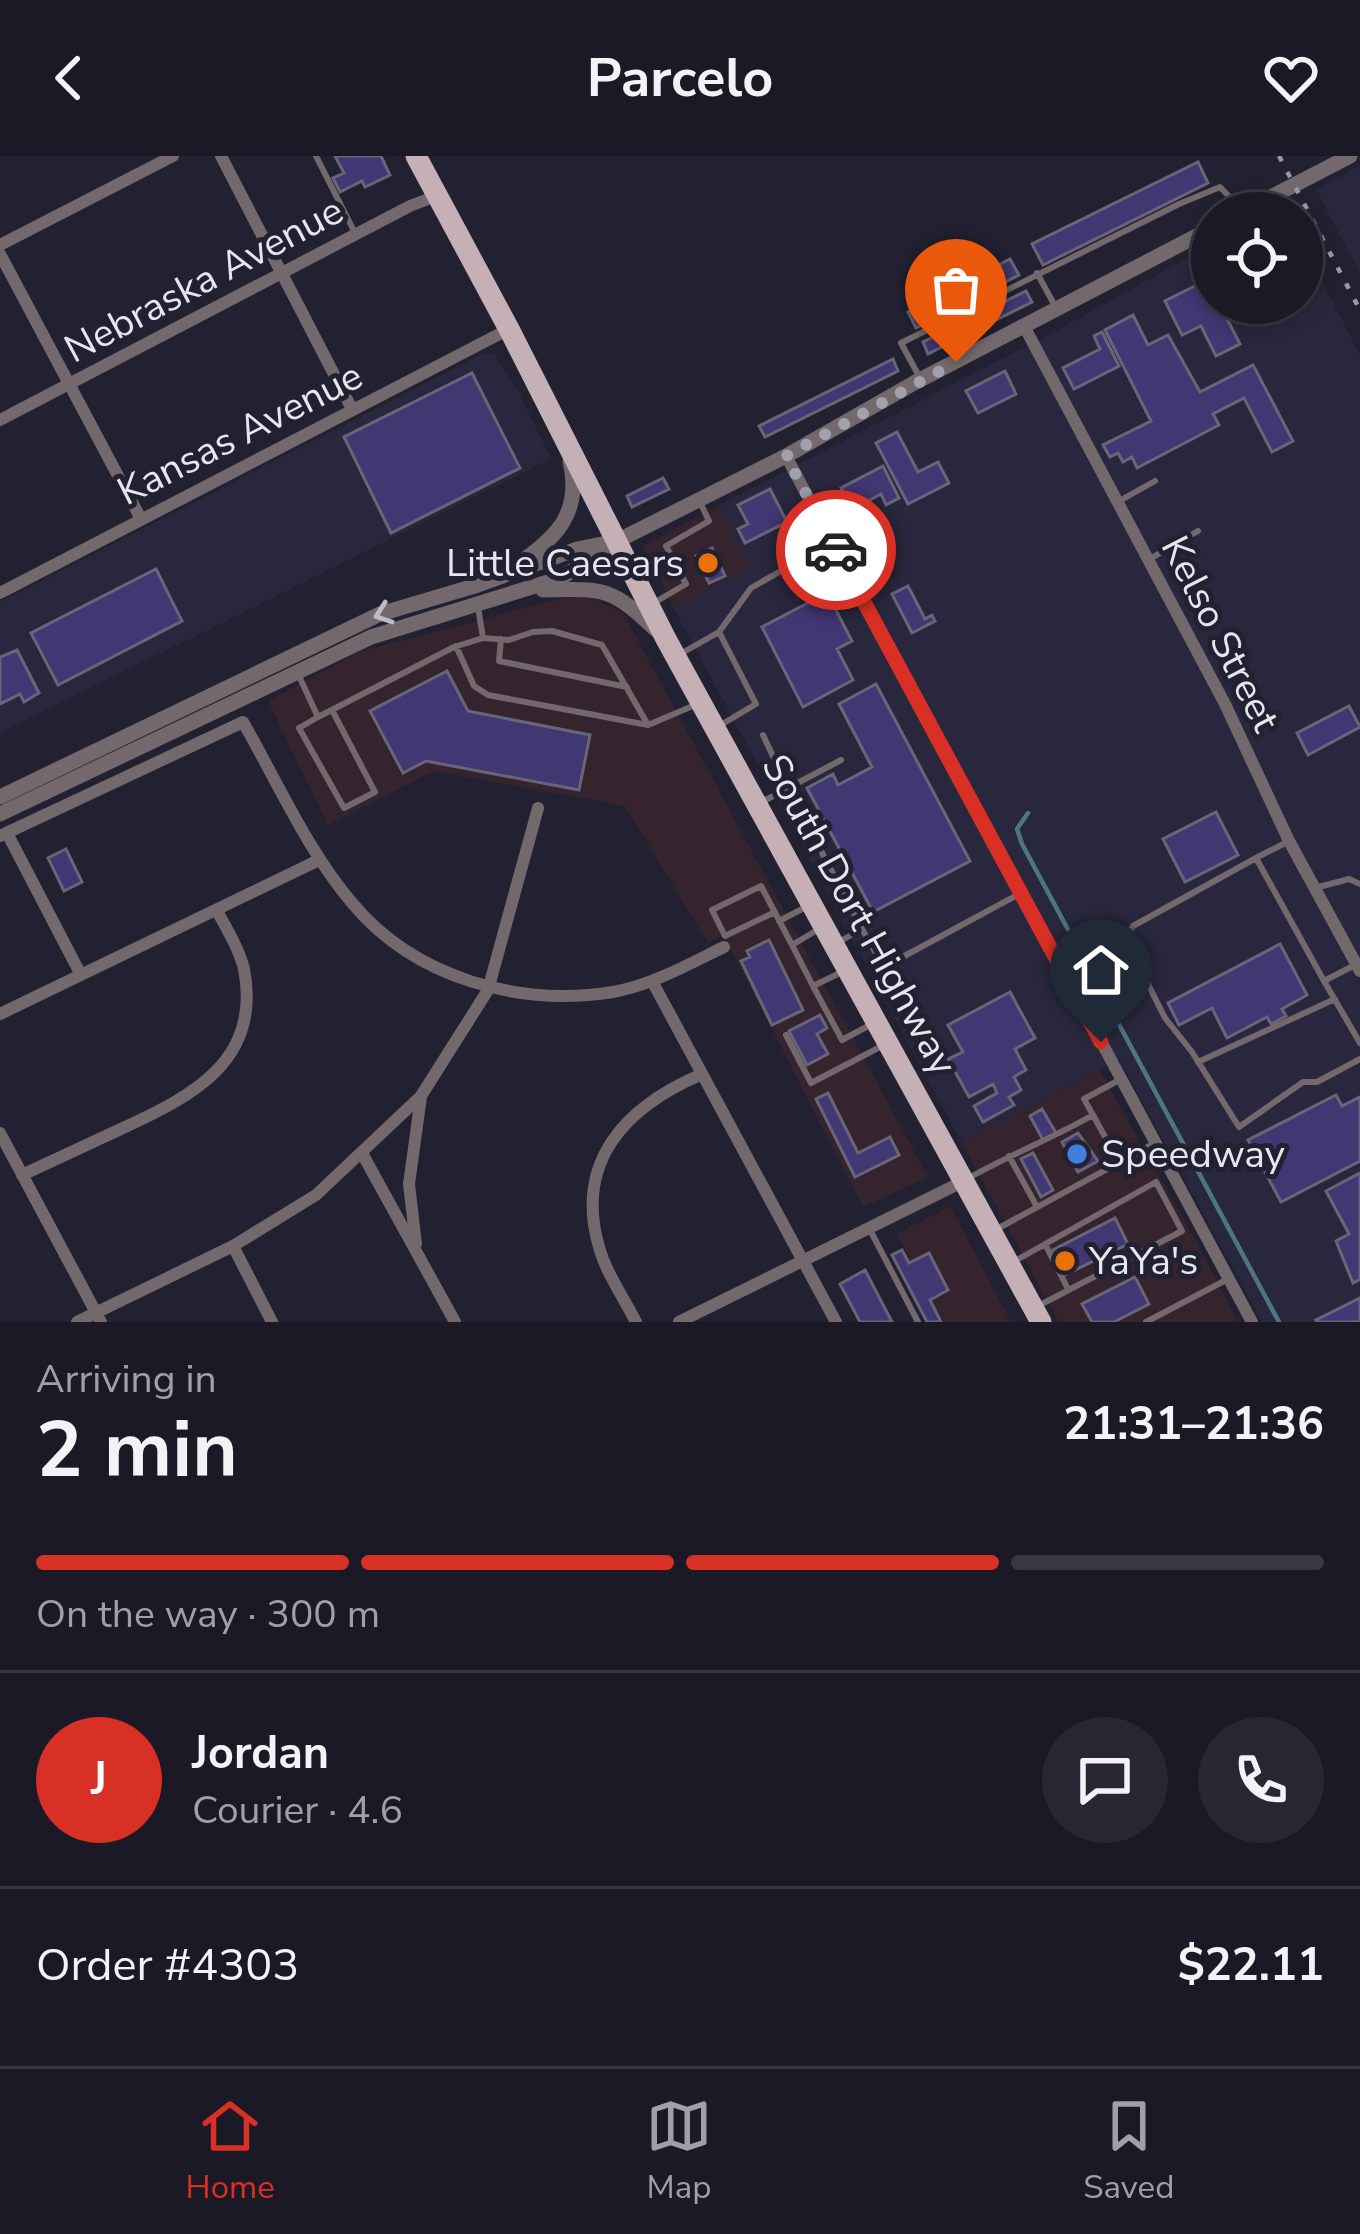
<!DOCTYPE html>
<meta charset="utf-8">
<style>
body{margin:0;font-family:"Nunito Sans",sans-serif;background:#272632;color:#f1f3f6;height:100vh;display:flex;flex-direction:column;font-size:45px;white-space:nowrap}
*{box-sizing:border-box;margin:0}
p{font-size:39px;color:#9fa0a7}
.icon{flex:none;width:66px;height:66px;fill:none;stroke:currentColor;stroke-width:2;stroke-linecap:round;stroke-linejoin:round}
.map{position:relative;height:1166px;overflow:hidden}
.sheet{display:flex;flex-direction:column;background:#1a1925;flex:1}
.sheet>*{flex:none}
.fabs{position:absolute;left:1191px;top:36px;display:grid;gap:24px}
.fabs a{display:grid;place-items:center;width:132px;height:132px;border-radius:50%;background:#1a1925;box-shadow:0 6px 18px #0003,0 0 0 3px #383842;font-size:60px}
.pin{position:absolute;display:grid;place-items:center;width:102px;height:102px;color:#fff;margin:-123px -51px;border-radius:50% 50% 50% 0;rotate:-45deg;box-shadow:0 0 12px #0007}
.pin .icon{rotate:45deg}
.courier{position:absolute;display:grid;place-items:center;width:120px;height:120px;margin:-60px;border:9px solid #d93025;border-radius:50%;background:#fff;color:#222;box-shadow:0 3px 15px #0007}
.head em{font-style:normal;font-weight:700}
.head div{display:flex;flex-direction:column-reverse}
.head{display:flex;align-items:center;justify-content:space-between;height:204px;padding:0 36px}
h1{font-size:78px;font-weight:700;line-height:90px}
.bar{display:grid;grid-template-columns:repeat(4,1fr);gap:18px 12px;align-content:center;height:144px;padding:0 36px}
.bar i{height:15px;border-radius:9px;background:#383842}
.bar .selected{background:#d93025}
.bar p{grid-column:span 4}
.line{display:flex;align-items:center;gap:30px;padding:0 36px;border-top:3px solid #383842}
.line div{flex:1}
.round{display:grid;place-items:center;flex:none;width:126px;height:126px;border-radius:63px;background:#272632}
header{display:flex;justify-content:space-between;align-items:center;height:156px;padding:0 36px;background:#1a1925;font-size:54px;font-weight:700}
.dock{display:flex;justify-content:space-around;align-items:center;height:168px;border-top:3px solid #383842;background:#1a1925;font-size:33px;color:#9fa0a7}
.dock a{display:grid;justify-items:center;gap:6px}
.dock .selected{color:#d93025}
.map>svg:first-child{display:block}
.commercial{fill:#35242d}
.built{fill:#29273d}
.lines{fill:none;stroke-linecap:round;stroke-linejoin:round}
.stream{stroke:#4d7780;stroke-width:4.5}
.building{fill:#413772;stroke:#676679;stroke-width:3}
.service{stroke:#73696c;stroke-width:6}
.minor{stroke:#73696c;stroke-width:12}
.tertiary{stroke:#73696c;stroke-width:15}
.primary{stroke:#c5b0b6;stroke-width:21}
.rail{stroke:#9998a5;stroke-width:4.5;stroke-dasharray:6 12;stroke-linecap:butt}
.oneway{stroke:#bebac2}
.done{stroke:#a1a1ae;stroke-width:12;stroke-dasharray:0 21.6}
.route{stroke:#d93025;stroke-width:15}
.food-dot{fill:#e8710a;stroke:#222131;stroke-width:4.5}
.shop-dot{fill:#3f7fe0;stroke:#222131;stroke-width:4.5}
.labels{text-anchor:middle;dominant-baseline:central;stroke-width:10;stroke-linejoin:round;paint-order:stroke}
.street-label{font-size:39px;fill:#e6e6f1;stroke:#222131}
.poi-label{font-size:39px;fill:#e6e6f1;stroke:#222131;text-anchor:start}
</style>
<header><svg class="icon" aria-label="back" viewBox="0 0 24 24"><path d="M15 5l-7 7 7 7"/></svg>Parcelo<svg class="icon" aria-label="heart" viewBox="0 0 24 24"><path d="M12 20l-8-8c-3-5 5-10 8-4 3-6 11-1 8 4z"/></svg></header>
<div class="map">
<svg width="1360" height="1166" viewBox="0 0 1360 1166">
<rect width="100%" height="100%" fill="#222131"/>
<!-- commercial -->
<path class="commercial" d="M718,350L750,411L674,453L643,390Z
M582,437L623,457L928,1021L863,1051L724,780L708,787L625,650L434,615L328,669L268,545L359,496Z
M1099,914L1194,1081L1238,1166H1059L962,987Z
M950,1050L1011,1166H943L897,1078Z"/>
<!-- built -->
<path class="built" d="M1360,10V117L1316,33Z
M1302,87L1360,199V1166H1262L1119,903L962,987L674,453L749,411L718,350L1050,178L1212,88V147H1302Z
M493,197L517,232L551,303L0,577V446L480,199Z"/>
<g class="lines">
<!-- stream -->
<path class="stream" d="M1028,657L1017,673L1022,688L1279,1166"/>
</g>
<!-- building -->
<path class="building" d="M335,0H381L390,19L365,31L362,25L340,36L333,22L344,17Z
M1198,6L1208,27L1043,109L1032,88Z
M1010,103L1019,119L916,172L908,156Z
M1207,124L1212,147H1219L1240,188L1216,200L1201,170L1182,179L1165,145Z
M1026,135L1032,146L928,198L923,186Z
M1133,159L1148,189L1168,179L1200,236L1253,209L1293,285L1272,296L1244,242L1213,258L1219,269L1137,312L1132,301L1123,306L1118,297L1110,301L1103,289L1151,265L1105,174Z
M1102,176L1119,210L1074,233L1063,212L1100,193L1094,180Z
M893,203L898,215L765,281L759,270Z
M1005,215L1016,238L978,257L966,235Z
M472,217L520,312L391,377L344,281Z
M897,276L918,316L938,306L949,327L908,348L876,287Z
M883,310L899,342L886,349L881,338L852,354L841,332Z
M663,322L669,333L632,351L627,340Z
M770,333L787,366L745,387L738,373L748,368L738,349Z
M712,392L725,420L709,427L696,400Z
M156,413L182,465L58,529L31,477Z
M908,430L925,463L932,459L935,465L912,477L892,438Z
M827,437L852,485L837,493L853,524L803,551L762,471Z
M17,494L39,537L24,546L20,538L0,548V501Z
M447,515L468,555L590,579L579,634L426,605L403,617L370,555Z
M876,528L970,705L873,756L807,632L833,618L838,629L872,611L839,548Z
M1349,550L1360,571L1308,599L1297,577Z
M1216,656L1238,699L1185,726L1163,683Z
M66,693L82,726L64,735L48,702Z
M769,784L803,854L772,869L741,805L750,801L747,795Z
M1280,788L1307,839L1282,853L1286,860L1271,868L1267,861L1227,882L1212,852L1179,869L1168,847Z
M1010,836L1035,882L1015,893L1026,914L1014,921L1021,934L1009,941L1014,949L983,966L974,950L997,937L993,928L969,941L948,903L963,896L948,869Z
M820,859L827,872L817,878L828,898L807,909L789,875Z
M828,937L858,997L890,981L899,999L855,1021L816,943Z
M1336,939L1342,950L1360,941V1005L1281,1046L1248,984Z
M1042,953L1056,977L1043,984L1030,960Z
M1078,977L1098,1005L1078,1016L1062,986Z
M1033,997L1053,1034L1041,1041L1021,1003Z
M1360,1017V1123L1353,1127L1336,1085L1349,1078L1326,1035Z
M1115,1062L1128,1088L1065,1119L1053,1094Z
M902,1094L909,1107L929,1097L948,1134L930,1144L941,1166H927L892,1099Z
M865,1114L892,1166H860L840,1128Z
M1135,1121L1149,1148L1114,1166H1092L1082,1148Z
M1360,1142V1166H1318L1316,1164Z"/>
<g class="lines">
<!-- service -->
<path class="service" d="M316,0L354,75
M1037,117L1055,150
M920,222L901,187L1179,48L1220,31L1241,53
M1121,344L1155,325
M1148,404L1198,375
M652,448L686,428L666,390L709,365L699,344
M478,451L483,482
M719,476L751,432L830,387
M501,483L499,505L627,531
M456,490L474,530L488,539L648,569
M682,497L719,476L756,548L719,570
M298,518L318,561L454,491L483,482L509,484L533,476L552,475L602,489L648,569L695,549
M318,561L299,572L344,652L375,636L332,554
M763,579L788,632L841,604
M762,646L788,632L862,773
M1287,686L1256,702L1324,825L1353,810
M1256,702L1133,770L1126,784L1165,862L1192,896L1239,971L1303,926H1317L1360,903
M1315,732L1349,723L1360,728
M775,756L725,780L712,754L761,730L792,789
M779,765L808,750
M819,773L792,789L813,830L844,815
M837,787L862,773L884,811L1021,737
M1324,825L1360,887
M813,830L842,884L870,869
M786,879L811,927L882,890
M1198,906L1335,843
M1093,959L1084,943L1121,923
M1009,1000L1036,1049
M967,1023C1009,999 1051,983 1093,959L1119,1006
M869,1072L918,1166
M995,1074L1155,987
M1045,1088L1068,1133
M1013,1106L1156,1026L1182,1075L1036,1151
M1146,1166L1228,1123"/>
<!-- minor -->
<path class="minor" d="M221,0L352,253
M0,89L173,0
M0,98L141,363
M1024,170L1225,548L1289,685L1360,815
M0,264L410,50L436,40
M786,300L1252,1166
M0,437L509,173
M7,677L81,819
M0,680L243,566C278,627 307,694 353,748C415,822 519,851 613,836C652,829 689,808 724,791
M652,825L836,1166
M0,858L319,704
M0,977L101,1166
M363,999L455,1166
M22,1019C56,1003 89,988 123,972C192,940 262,905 244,813C239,793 227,773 217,755
M416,1088L409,1028L421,941
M233,1090L272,1166
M77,1166L233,1090L316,1039L421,940L488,834L538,652
M636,1166C624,1142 606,1117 599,1091C574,1005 626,951 700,919
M679,1166L964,1025"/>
<!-- tertiary -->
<path class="tertiary" d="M1240,57L1350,0
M518,408C557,381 582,357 570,305
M543,434C603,433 610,430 655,473
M0,641L380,458L478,429L577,393L612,386
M0,658L371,481L561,422L615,386L786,300L914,227L1212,72"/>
<!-- primary -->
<path class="primary" d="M416,0L509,173L666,483L1041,1166"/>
<!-- rail -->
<path class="rail" d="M1279,0L1360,154"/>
</g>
<!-- one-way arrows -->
<defs><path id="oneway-chevron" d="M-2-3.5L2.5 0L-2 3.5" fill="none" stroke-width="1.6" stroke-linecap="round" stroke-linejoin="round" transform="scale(3)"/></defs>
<use class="oneway" href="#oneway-chevron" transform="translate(383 458) rotate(161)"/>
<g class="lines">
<!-- done -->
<path class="done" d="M836,394L786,300L956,206"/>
<!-- route -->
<path class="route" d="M836,394L1101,886"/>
</g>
<!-- markers -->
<g class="food-dot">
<circle cx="708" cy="407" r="12"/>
<circle cx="1065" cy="1105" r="12"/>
</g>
<circle class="shop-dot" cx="1077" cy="998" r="12"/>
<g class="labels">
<!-- street labels -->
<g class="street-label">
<text transform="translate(204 124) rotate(-28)">Nebraska Avenue</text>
<text transform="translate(240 278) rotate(-27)">Kansas Avenue</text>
<text transform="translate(1220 478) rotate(63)">Kelso Street</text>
<text transform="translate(859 759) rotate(61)">South Dort Highway</text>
</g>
<!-- poi labels -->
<g class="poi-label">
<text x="684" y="407" text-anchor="end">Little Caesars</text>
<text x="1101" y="998">Speedway</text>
<text x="1089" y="1105">YaYa's</text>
</g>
</g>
</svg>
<div class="fabs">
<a><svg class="icon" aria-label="locate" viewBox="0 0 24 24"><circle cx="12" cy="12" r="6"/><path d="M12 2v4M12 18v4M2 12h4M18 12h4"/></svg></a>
</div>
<div class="pin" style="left:956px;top:206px;background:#ea580c"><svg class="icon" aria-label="bag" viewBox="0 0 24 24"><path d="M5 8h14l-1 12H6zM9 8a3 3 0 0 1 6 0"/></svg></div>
<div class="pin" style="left:1101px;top:886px;background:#1f2937"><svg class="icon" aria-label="home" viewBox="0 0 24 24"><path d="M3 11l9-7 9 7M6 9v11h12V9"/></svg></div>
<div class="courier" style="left:836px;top:394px"><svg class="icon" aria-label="car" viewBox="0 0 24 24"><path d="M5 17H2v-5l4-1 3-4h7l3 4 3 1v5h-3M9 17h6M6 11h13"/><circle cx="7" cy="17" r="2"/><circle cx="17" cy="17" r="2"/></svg></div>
</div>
<section class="sheet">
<div class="head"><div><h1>2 min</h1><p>Arriving in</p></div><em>21:31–21:36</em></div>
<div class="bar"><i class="selected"></i><i class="selected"></i><i class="selected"></i><i></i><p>On the way · 300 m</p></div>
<div class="line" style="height:216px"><b class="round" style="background:#d93025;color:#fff">J</b><div><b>Jordan</b><p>Courier · 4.6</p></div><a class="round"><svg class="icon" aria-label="chat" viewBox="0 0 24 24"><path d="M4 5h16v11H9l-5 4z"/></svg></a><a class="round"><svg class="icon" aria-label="phone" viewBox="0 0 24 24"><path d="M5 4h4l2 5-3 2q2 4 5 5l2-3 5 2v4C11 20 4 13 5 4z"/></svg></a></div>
<div class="line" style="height:156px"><div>Order #4303</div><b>$22.11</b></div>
</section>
<nav class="dock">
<a class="selected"><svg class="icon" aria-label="home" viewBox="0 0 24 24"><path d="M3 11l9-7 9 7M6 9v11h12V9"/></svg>Home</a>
<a><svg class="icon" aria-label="map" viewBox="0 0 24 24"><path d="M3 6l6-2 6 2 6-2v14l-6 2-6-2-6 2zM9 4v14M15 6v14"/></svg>Map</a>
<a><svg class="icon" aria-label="saved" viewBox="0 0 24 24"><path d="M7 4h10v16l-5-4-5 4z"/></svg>Saved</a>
</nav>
